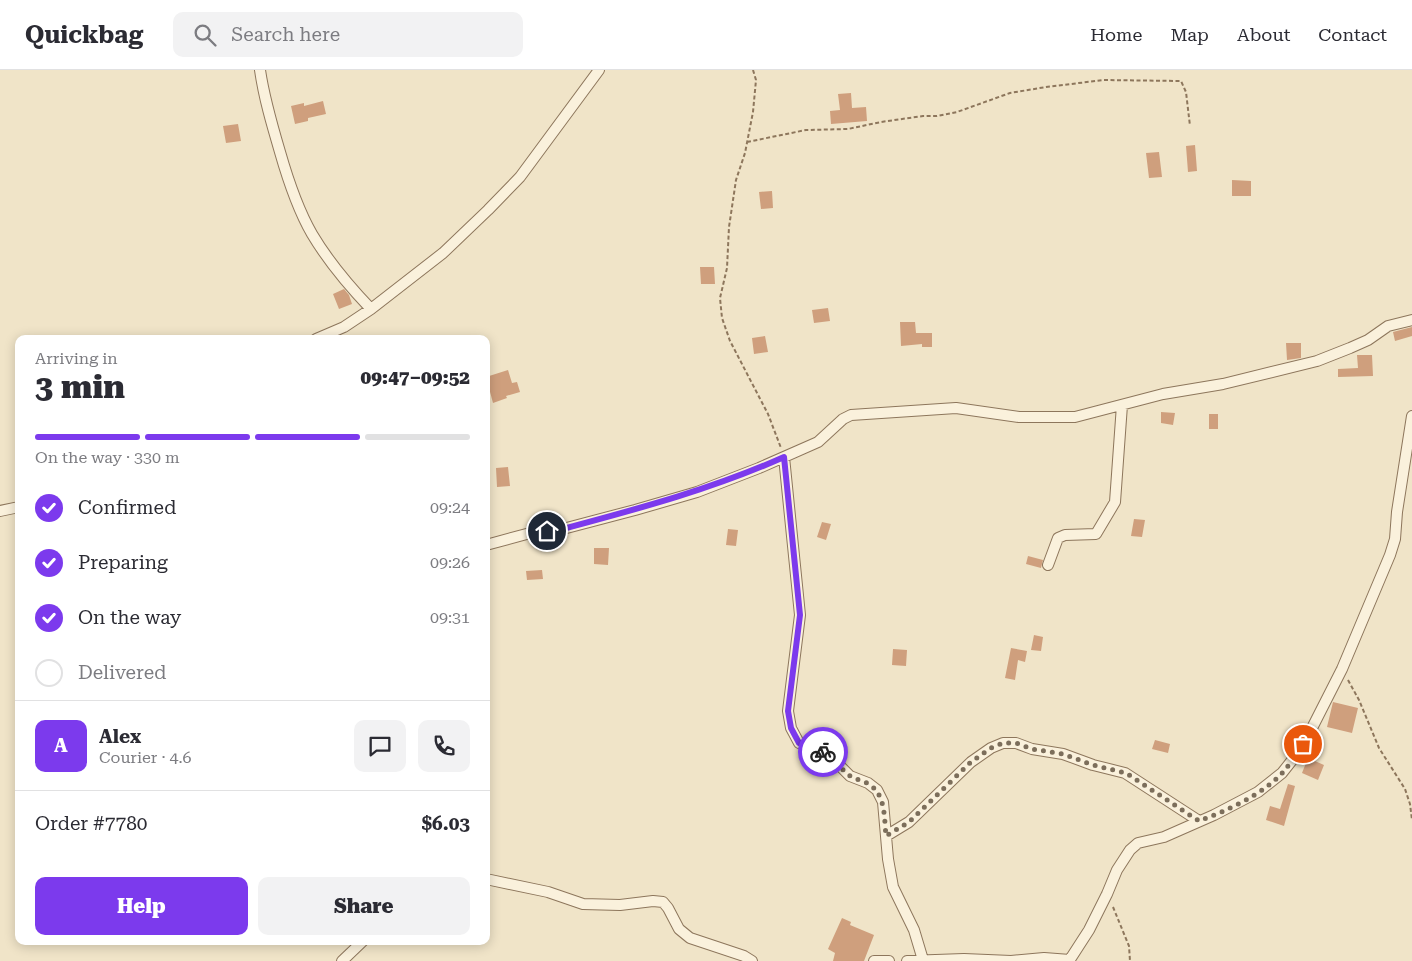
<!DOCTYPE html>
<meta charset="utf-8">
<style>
body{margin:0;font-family:"Roboto Serif",serif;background:#f2f2f3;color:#2b2b33;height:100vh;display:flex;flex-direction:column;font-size:19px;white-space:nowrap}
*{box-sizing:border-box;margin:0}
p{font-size:16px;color:#7c7c81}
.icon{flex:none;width:28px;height:28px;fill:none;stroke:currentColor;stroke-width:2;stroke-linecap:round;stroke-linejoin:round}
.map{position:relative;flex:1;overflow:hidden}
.panel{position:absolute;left:15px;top:265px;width:475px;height:610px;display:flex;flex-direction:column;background:#fff;border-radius:10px;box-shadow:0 2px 12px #0003}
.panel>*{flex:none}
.pin{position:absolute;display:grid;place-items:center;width:42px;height:42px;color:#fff;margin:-21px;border:2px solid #fff;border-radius:50%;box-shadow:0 1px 5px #0007}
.courier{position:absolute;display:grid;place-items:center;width:50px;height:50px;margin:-25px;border:4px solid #7c3aed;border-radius:50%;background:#fff;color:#222;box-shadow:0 1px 6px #0007}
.summary em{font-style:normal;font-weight:800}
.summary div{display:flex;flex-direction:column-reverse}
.summary{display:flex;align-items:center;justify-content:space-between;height:85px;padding:0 20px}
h1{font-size:32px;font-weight:800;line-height:38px}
.bar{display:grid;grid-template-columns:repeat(4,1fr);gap:8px 5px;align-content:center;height:60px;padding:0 20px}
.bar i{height:6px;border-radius:4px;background:#e1e1e2}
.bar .on{background:#7c3aed}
.bar p{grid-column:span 4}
.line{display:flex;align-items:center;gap:12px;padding:0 20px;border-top:1px solid #e1e1e2}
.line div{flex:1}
.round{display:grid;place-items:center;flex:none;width:52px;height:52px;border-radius:10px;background:#f2f2f3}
ol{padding:0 20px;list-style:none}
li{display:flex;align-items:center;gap:15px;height:55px}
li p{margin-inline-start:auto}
li .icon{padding:5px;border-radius:50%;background:#7c3aed;color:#fff;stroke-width:4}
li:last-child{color:#7c7c81}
li i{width:28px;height:28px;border:2px solid #e1e1e2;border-radius:50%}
.cta{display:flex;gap:10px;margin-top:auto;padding:10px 20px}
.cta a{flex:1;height:58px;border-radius:10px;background:#7c3aed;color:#fff;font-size:20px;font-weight:800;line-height:58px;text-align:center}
.cta a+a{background:#f2f2f3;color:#2b2b33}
header{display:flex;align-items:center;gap:30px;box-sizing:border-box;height:70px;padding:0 25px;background:#fff;border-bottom:1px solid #e1e1e2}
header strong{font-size:24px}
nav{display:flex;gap:28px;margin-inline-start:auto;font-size:18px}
.search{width:350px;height:45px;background:#f2f2f3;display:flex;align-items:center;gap:12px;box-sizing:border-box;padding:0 18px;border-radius:10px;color:#7c7c81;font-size:19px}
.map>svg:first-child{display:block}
.building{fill:#cf9f7d}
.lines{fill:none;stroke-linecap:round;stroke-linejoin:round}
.minor-casing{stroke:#8d765c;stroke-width:12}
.path{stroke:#8d765c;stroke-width:2;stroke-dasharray:4 2.5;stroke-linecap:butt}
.minor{stroke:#faf1dc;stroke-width:10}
.done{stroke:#7c6e5b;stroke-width:5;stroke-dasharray:0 9}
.route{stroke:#7c3aed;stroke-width:6}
</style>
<header>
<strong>Quickbag</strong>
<div class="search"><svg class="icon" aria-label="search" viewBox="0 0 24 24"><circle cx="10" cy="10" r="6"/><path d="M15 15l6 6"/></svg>Search here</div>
<nav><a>Home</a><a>Map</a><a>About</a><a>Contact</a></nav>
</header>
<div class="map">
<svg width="1412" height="891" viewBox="0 0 1412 891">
<rect width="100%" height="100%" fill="#f0e4c8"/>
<!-- building -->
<path class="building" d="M851,23L852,38L866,37L867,51L831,54L830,41L840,40L838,24Z
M323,31L326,44L308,48V51L295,54L291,36L304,33V36Z
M238,54L241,71L226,73L223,56Z
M1195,75L1197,101L1188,102L1186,76Z
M1159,82L1162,107L1149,108L1146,83Z
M1232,110L1251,111V126H1232Z
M772,121L773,138L761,139L759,122Z
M700,197H714L715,214H701Z
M344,219L349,225L352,234L339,239L333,224Z
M828,238L830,251L814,253L812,240Z
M900,252H915L916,263H932V277H922V274L901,276Z
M1412,257V266L1395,271L1393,262Z
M765,266L768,282L754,284L752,268Z
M1286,273H1301V288L1287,290Z
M1357,285H1372L1373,306L1338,307V299L1358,298Z
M508,300L512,313L517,312L520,322L506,326L507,328L493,333L486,307Z
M1161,342L1175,343L1173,355L1161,353Z
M1209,344H1218V359H1209Z
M508,397L510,416L497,417L496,398Z
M1134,449L1145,450L1142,467L1131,466Z
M822,452L831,454L826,470L817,467Z
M728,459L738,460L736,476L726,475Z
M594,478H609L608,495L594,494Z
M1028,486L1043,490L1041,498L1026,494Z
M542,500L543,509L527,510L526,501Z
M1034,565L1043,567L1041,581L1031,580Z
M1011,578L1027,581L1025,592L1018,590L1015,610L1005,608Z
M893,579L907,580L906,596L892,595Z
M1333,632L1358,638L1352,663L1327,657Z
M1155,670L1170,674L1168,683L1152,679Z
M1308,688L1324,695L1318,710L1302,703Z
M1288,714L1295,716L1284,756L1266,750L1270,736L1280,739Z
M842,848L851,852L850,855L874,865L864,891H833L835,883L828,879Z"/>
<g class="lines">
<defs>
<path id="minor" d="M260,0C264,28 272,55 280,82C288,110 297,138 312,164C328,191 349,216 371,239
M316,269L344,257L371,239L443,183L488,140L520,107L599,0
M784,387L800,545L788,641L791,658L799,673L828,684L850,706L868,713L877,720L883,732L888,789L893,817L914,860L923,890
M0,441L19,437
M486,475L534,462L559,460L635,440L697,422L759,398L818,372L843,349L851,345L956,338L1019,347H1075L1163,324L1223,314L1317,291L1350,278L1368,270L1388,256L1412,250
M1048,495L1058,468L1065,465L1096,464L1115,432L1122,335
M886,766L909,752L971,692L991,678L1003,673H1016L1032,679L1063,684L1093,695L1125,703L1199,751
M486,809L548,822L583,834L620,835L653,831L663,832L668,838L679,859L690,868L744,886L752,891
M342,891L363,871
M874,891H889
M907,891L964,889L1011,891L1044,888L1070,890
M1069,891L1089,860L1107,824L1117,800L1130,780L1138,773L1164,767L1214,745L1258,722L1282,703L1297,684L1309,664L1342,599L1390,485L1395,469L1397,442L1412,346"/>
</defs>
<!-- minor casing -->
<use href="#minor" class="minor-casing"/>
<!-- path -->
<path class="path" d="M753,0L756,10L753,42L745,83L736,110L729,157L727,198L720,228L722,248L730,271L768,344L781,378
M747,72L806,60L848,59L881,52L923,46H937L957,42L1010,23L1046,17L1104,10L1181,11L1186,22L1190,56
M1348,610L1359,630L1379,678L1405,719L1410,734L1412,750
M1113,837L1129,876L1130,891"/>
<!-- minor -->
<use href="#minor" class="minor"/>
</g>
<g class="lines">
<!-- done -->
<path class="done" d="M823,682C834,686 839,698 849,705C854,709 861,710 867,713C886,723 884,747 886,766L909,752L971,692L991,678L1003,673H1016L1032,679L1063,684L1093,695L1126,703L1199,751C1226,741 1264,724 1283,702C1290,694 1297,684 1303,674"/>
<!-- route -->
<path class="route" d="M547,461L559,460C637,439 710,420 784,387L800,545L788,641L791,658L799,673L823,682"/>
</g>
</svg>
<div class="pin" style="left:1303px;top:674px;background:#ea580c"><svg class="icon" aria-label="bag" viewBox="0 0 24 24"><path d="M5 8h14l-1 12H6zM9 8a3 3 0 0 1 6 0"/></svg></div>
<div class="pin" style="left:547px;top:461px;background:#1f2937"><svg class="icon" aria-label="home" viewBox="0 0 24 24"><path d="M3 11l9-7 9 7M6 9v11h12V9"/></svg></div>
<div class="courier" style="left:823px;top:682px"><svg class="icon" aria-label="bike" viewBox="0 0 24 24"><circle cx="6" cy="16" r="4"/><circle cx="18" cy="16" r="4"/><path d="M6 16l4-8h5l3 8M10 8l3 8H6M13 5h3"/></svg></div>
<section class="panel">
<div class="summary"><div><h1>3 min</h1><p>Arriving in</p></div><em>09:47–09:52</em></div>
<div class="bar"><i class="on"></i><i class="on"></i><i class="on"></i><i></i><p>On the way · 330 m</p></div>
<ol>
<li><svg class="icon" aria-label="check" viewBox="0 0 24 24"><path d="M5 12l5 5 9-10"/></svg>Confirmed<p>09:24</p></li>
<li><svg class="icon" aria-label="check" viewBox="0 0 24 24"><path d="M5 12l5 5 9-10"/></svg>Preparing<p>09:26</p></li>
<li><svg class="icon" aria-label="check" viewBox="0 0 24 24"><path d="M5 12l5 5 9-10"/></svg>On the way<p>09:31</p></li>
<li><i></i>Delivered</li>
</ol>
<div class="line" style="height:90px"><b class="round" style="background:#7c3aed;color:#fff">A</b><div><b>Alex</b><p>Courier · 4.6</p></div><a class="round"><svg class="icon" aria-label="chat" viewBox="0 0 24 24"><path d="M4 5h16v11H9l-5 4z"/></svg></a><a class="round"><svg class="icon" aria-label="phone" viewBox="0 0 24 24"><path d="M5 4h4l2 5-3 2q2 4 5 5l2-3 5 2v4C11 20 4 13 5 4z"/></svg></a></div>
<div class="line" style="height:65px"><div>Order #7780</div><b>$6.03</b></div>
<div class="cta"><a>Help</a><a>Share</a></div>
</section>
</div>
